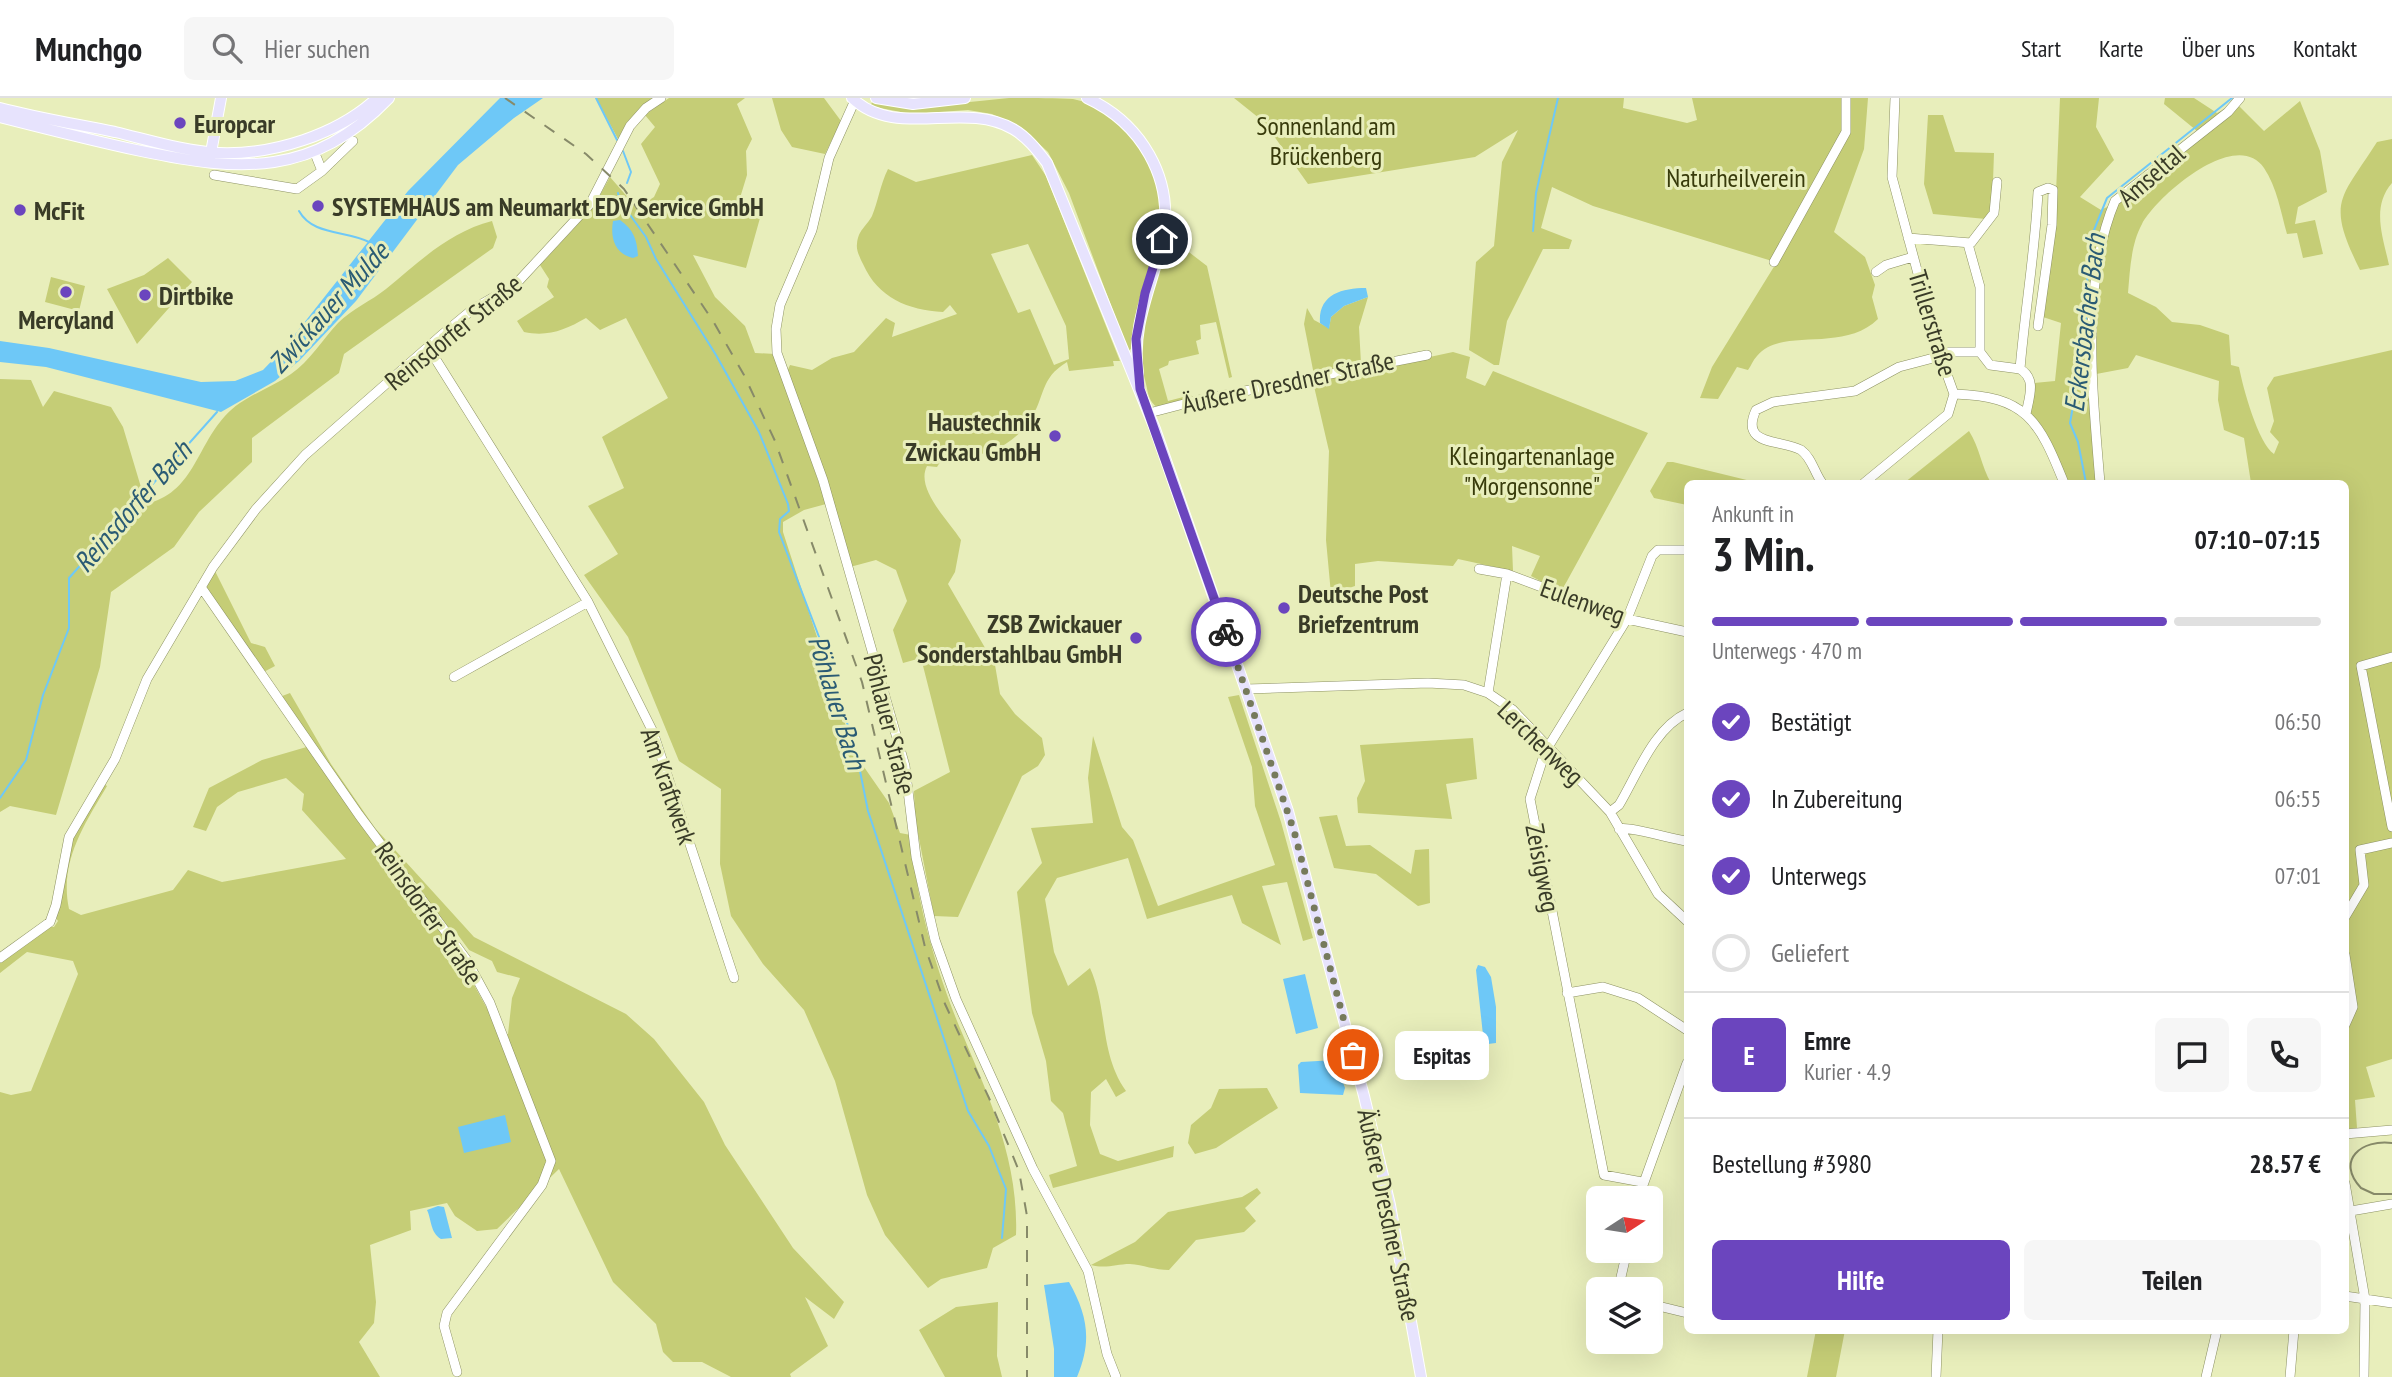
<!DOCTYPE html>
<html lang="de">
<meta charset="utf-8">
<style>
body{margin:0;font-family:"PT Sans Narrow",sans-serif;background:#f6f6f6;color:#202124;height:100vh;display:flex;flex-direction:column;font-size:26px;white-space:nowrap}
*{box-sizing:border-box;margin:0}
p{font-size:23px;color:#757577}
.icon{flex:none;width:38px;height:38px;fill:none;stroke:currentColor;stroke-width:2;stroke-linecap:round;stroke-linejoin:round}
.map{position:relative;flex:1;overflow:hidden}
.drawer{position:absolute;left:1684px;top:382px;width:665px;height:854px;display:flex;flex-direction:column;background:#fff;border-radius:10px;box-shadow:0 7px 28px #0002}
.drawer>*{flex:none}
.needle{width:46px;rotate:78deg}
.buttons{position:absolute;left:1586px;top:1088px;display:grid;gap:14px}
.buttons a{display:grid;place-items:center;width:77px;height:77px;border-radius:10px;background:#fff;box-shadow:0 7px 28px #0002;font-size:35px}
.pin{position:absolute;display:grid;place-items:center;width:60px;height:60px;color:#fff;margin:-30px;border:4px solid #fff;border-radius:50%;box-shadow:0 2px 7px #0007}
.courier{position:absolute;display:grid;place-items:center;width:70px;height:70px;margin:-35px;border:5px solid #6b45be;border-radius:50%;background:#fff;color:#222;box-shadow:0 2px 9px #0007}
.bubble{position:absolute;height:49px;border-radius:10px;background:#fff;box-shadow:0 7px 28px #0002;font-size:23px;font-weight:800;line-height:49px;text-align:center}
.overview em{font-style:normal;font-weight:800}
.overview div{display:flex;flex-direction:column-reverse}
.overview{display:flex;align-items:center;justify-content:space-between;height:119px;padding:0 28px}
h1{font-size:46px;font-weight:800;line-height:52px}
.bar{display:grid;grid-template-columns:repeat(4,1fr);gap:10px 7px;align-content:center;height:84px;padding:0 28px}
.bar i{height:9px;border-radius:5px;background:#e0e0e0}
.bar .current{background:#6b45be}
.bar p{grid-column:span 4}
.line{display:flex;align-items:center;gap:18px;padding:0 28px;border-top:2px solid #e0e0e0}
.line div{flex:1}
.round{display:grid;place-items:center;flex:none;width:74px;height:74px;border-radius:10px;background:#f6f6f6}
ol{padding:0 28px;list-style:none}
li{display:flex;align-items:center;gap:21px;height:77px}
li p{margin-inline-start:auto}
li .icon{padding:7px;border-radius:50%;background:#6b45be;color:#fff;stroke-width:4}
li:last-child{color:#757577}
li i{width:38px;height:38px;border:4px solid #e0e0e0;border-radius:50%}
.primary-button{display:flex;gap:14px;margin-top:auto;padding:14px 28px}
.primary-button a{flex:1;height:80px;border-radius:10px;background:#6b45be;color:#fff;font-size:28px;font-weight:800;line-height:80px;text-align:center}
.primary-button a+a{background:#f6f6f6;color:#202124}
header{display:flex;align-items:center;gap:42px;box-sizing:border-box;height:98px;padding:0 35px;background:#fff;border-bottom:2px solid #e0e0e0}
header strong{font-size:33px}
nav{display:flex;gap:38px;margin-inline-start:auto;font-size:24px}
.search{width:490px;height:63px;background:#f6f6f6;display:flex;align-items:center;gap:18px;box-sizing:border-box;padding:0 24px;border-radius:10px;color:#757577;font-size:26px}
.map>svg:first-child{display:block}
.green{fill:#c5cd76;fill-rule:evenodd}
.water{fill:#6ec8f7}
.lines{fill:none;stroke-linecap:round;stroke-linejoin:round}
.stream{stroke:#6ec8f7;stroke-width:2}
.minor-casing{stroke:#8d9263;stroke-width:10}
.major-casing{stroke:#fff;stroke-width:12}
.minor{stroke:#fff;stroke-width:9}
.major{stroke:#e7e3fd;stroke-width:10}
.tram{stroke:#878a69;stroke-width:2}
.rail{stroke:#878a69;stroke-width:2;stroke-dasharray:12 12;stroke-linecap:butt}
.done{stroke:#767a5b;stroke-width:7;stroke-dasharray:0 12.6}
.route{stroke:#6b45be;stroke-width:9}
.poi-dot{fill:#6b45be;stroke:#e8eebb;stroke-width:2.5}
.labels{text-anchor:middle;dominant-baseline:central;stroke-width:6;stroke-linejoin:round;paint-order:stroke}
.poi-label{font-size:26px;font-weight:bold;fill:#393b27;stroke:#e8eebb;text-anchor:start}
.park-label{font-size:26px;fill:#383b0b;stroke:#e8eebb}
.street-label{font-size:26px;fill:#393b27;stroke:#e8eebb}
.water-label{font-size:28px;font-style:italic;fill:#2a5b74;stroke:#e8eebb}
</style>
<header>
<strong>Munchgo</strong>
<div class="search"><svg class="icon" aria-label="search" viewBox="0 0 24 24"><circle cx="10" cy="10" r="6"/><path d="M15 15l6 6"/></svg>Hier suchen</div>
<nav><a>Start</a><a>Karte</a><a>Über uns</a><a>Kontakt</a></nav>
</header>
<div class="map">
<svg width="2392" height="1279" viewBox="0 0 2392 1279">
<rect width="100%" height="100%" fill="#e8eebb"/>
<!-- green -->
<path class="green" d="M596,0H654L627,24L618,41Z
M669,0H745L737,6L752,41L746,53L747,77L736,113L760,120L746,170L693,157L715,199L745,228L755,255L775,256L826,406L804,412L783,424V434L855,656L889,705L900,735L911,737C916,801 933,862 957,923C986,993 1019,1059 1016,1137L993,1150L987,1170L941,1181L928,1190L885,1137L867,1097L835,983L804,912L763,866L731,818L720,766L721,691L679,663L628,539L584,477L618,456L588,408L624,390L602,339L668,300L626,220L600,232L586,220C565,232 548,239 524,234L517,223L554,199L547,189L549,181L540,167L593,110L610,79L637,110L654,99L660,86L641,46L655,29L645,17Z
M772,0H824L841,23L825,56L792,49L781,32Z
M1009,0C1030,0 1054,0 1073,1C1134,13 1168,80 1159,137C1152,176 1136,210 1131,251L1128,253L1069,95L1048,54L1022,30L992,16L968,12L911,16L870,8L873,3L911,10Z
M1234,0H1624L1623,10L1687,25L1697,22L1692,0H1844L1845,32L1772,163L1593,108L1552,89L1541,130L1572,142L1569,151H1543L1507,223L1499,267H1494L1469,252L1476,164L1494,148L1502,64L1518,32L1475,59L1308,86L1264,24Z
M1848,0H1868L1864,51L1834,134L1865,159L1875,187L1872,199L1878,221C1842,256 1781,228 1757,258C1753,262 1751,268 1748,272L1737,269L1718,301L1700,300L1712,269L1775,167L1847,36Z
M2060,0H2099L2096,29L2114,62L2080,99L2101,112L2117,104L2202,37L2164,6L2165,0H2194L2217,15L2236,5L2264,33L2300,3L2320,53L2327,94L2298,109L2295,126L2315,122L2323,156L2303,160L2297,135L2287,136C2281,115 2277,89 2264,70C2236,29 2157,98 2142,126C2131,146 2130,172 2128,195L2156,209L2172,224L2200,227L2229,237L2231,267L2239,269C2243,290 2258,345 2274,356L2279,344L2270,334L2274,323L2267,290L2274,279L2392,252V961L2366,969L2375,999L2355,1002L2357,1030L2345,1031V385H2251L2244,340L2224,332L2218,302L2219,283L2136,257L2128,270L2091,277L2097,385H2068L2042,329L2029,313L2034,285L2055,283L2061,225L2040,218L2056,95Z
M1928,17H1943L1955,54L1994,55L1992,112L1986,121L1933,116L1924,86Z
M2392,41V85C2371,109 2383,139 2389,167L2360,172C2326,103 2340,102 2377,44Z
M1032,57L1046,78L1120,263H1113L1114,268L1069,273L1067,264C1039,281 1046,298 1030,322C1008,356 966,365 929,355L942,361L937,369L927,368C915,391 949,423 961,442L955,474L948,486L995,567L1000,596L1015,616L1042,640L1045,657L1038,668L1022,678L958,819L934,818L915,720L914,693L950,674L921,560L903,565L893,532L907,503L896,472L876,462L850,469L786,276L790,267L812,272L832,260L854,254L886,220L895,225L892,239L957,216L950,207L943,214C908,212 878,200 863,166C860,160 856,152 857,146C858,132 866,129 872,118C878,104 880,87 888,71L916,84ZM1028,146L1066,228L1069,261L1054,267L1030,211L1018,215L991,156Z
M492,123L497,139L493,150L344,256L339,275L252,340V364L199,414L174,449L111,494L100,569L56,717L10,708L0,714V281L31,282L43,309L54,293L111,309L123,329L146,406C193,395 196,350 225,318C243,298 270,291 291,276C309,264 323,241 338,225C352,211 371,203 386,191C419,164 449,134 492,123Z
M1168,138L1207,168L1232,279L1229,280L1216,224L1200,227L1201,241L1196,243L1199,256L1169,263L1168,267L1159,271L1168,303L1191,297L1192,302L1157,309C1149,304 1148,295 1146,286C1132,235 1153,186 1168,138Z
M168,160L192,184L137,246L107,191L144,177Z
M51,179L85,188L79,213L45,204Z
M1368,199L1359,229L1361,266L1314,277L1304,226L1307,210L1314,222L1329,230L1331,219L1344,208Z
M1453,254L1470,259L1466,280L1485,288L1493,273L1648,335L1561,494L1531,478L1540,458L1512,448L1513,473L1458,461L1453,468L1378,463L1355,466V488L1331,496L1326,442L1329,353L1313,284Z
M1969,333C1980,350 1981,368 1991,385H1904Z
M1667,364H1673L1759,385H1687V407L1654,400L1650,393Z
M213,469L251,545L265,549L275,568L260,576L201,489Z
M290,595L331,666L375,730L474,839L626,916L654,941L704,1004L725,1047L793,1150L844,1204L834,1221L805,1199L828,1248L790,1276L791,1279H731L702,1264H673L663,1254L656,1226L613,1184L559,1071L497,1131L477,1133L455,1118L447,1105L410,1113L411,1132L370,1147L376,1204L374,1225L359,1244L380,1279H0V994L11,997L31,993L78,876L73,863L27,854L0,875V864L48,829H54L58,823L54,817L72,739L104,686L107,688C84,727 59,764 69,811L81,817L173,792L188,772L222,784L346,761L302,712L304,696L286,680L238,694L217,709L206,733L193,729L209,690L262,662L310,648L277,600ZM447,835L458,837L469,852L492,863L497,874L520,880L512,900L508,936L502,938L463,867L447,862Z
M1239,597L1281,724L1313,840L1303,843L1287,784L1262,788L1281,847L1242,825L1232,797L1147,821L1128,760L1057,780L1045,801L1054,854L1068,888L1090,870C1108,910 1099,955 1126,993L1116,999L1106,981L1091,994L1090,1027L1100,1056L1118,1063L1174,1048L1173,1059L1053,1090L1049,1077L1077,1068L1063,1015L1051,1003L1046,963L1032,915L1017,794L1042,765L1031,730L1093,725L1088,680L1093,638L1122,729L1133,742L1158,808L1275,767L1255,708L1252,669L1228,599Z
M1473,640L1477,681L1446,686L1452,721L1358,715L1357,700L1365,683L1360,647Z
M1337,717L1346,748L1370,747L1411,776L1415,752L1429,751L1430,805L1418,808L1376,776L1334,770L1319,719Z
M1267,990L1278,1010L1216,1050L1195,1056L1188,1045L1191,1027L1211,1010L1219,991Z
M1257,1090L1261,1095L1245,1110L1256,1123L1244,1134L1196,1142L1169,1172C1155,1172 1143,1167 1130,1166C1116,1166 1106,1171 1091,1167L1135,1144L1168,1114L1242,1099Z
M998,1204L997,1258L1002,1279H945L919,1232L956,1209Z
M1816,1232H1845L1836,1279H1807Z"/>
<!-- water -->
<path class="water" d="M500,0H543L514,20L458,67L356,203L299,263L275,283L221,314L46,269L0,264V243L49,250L201,284L235,283L263,272L285,249L408,93Z
M620,122C634,132 637,142 638,158L633,160C615,156 610,140 613,123Z
M1366,190L1368,199L1344,208L1331,219L1329,231L1320,225C1318,197 1341,190 1366,190Z
M1478,867L1485,869L1491,879L1496,909V945L1488,946L1483,937L1476,872Z
M1305,876L1318,930L1296,936L1283,881Z
M1335,962L1345,990L1343,997L1300,995L1298,967L1301,964Z
M505,1017L511,1044L464,1055L458,1029Z
M438,1108L444,1109L452,1140L441,1141C430,1134 432,1123 427,1112Z
M1069,1184C1088,1218 1092,1243 1077,1279H1054V1251L1044,1187Z"/>
<g class="lines">
<!-- stream -->
<path class="stream" d="M596,0L617,42
M623,53L631,74L627,85
M618,95L620,103L646,139L656,161L716,257L759,334L788,406L789,413L780,421L779,434L824,552L856,653L868,713L968,1013L989,1048L1006,1091L1002,1140
M299,113C313,138 346,132 369,144
M1533,133L1536,95L1558,0
M2086,385L2078,344L2070,325L2079,274V247L2088,215L2087,170L2094,132L2107,100L2232,0
M0,700L26,662L43,597L69,530V480L217,314"/>
<defs>
<path id="minor" d="M856,0L829,60L812,132L780,207L776,231L777,255L823,382L905,668L916,759L935,842L956,901L1033,1071L1088,1173L1107,1256L1116,1279
M1895,0L1892,79L1939,254L1954,296C2026,298 2039,322 2064,385
M322,73L353,43
M214,77L297,91L322,73L314,53
M1908,140L1971,145L1994,115L1997,84
M1968,146L1980,189V254L1990,267L2020,271
M1774,164L1846,34V0
M1876,174L1886,167L1913,159
M428,249L588,504L653,634L734,880
M1939,254H1980
M1149,315L1199,302L1427,257
M2026,316C2029,299 2037,281 2020,271C2025,212 2035,154 2038,94L2048,90L2053,92L2052,127L2038,228
M1822,385C1814,374 1812,360 1801,352C1782,341 1739,349 1756,312L1773,304L1855,293L1899,269L1941,258
M1864,385L1948,316L1954,296
M2100,385C2093,297 2080,186 2115,103L2228,14L2240,0
M1479,471L1507,476L1627,521L1687,534
M201,489L359,717L466,861L490,905L551,1063L542,1087L447,1215L444,1228L457,1274
M2392,559L2361,568L2392,729
M454,579L588,504
M1246,591L1428,585L1464,587L1488,595L1513,612L1610,714L1658,796L1687,823
M1488,595L1507,476
M1610,714L1619,707C1637,677 1654,630 1687,615
M1619,731C1630,728 1671,741 1687,743
M2345,819L2364,787L2360,752L2392,745
M2345,857L2353,909L2345,927
M0,860L50,824L56,807L69,739L115,661L147,581L213,469L256,411L305,357L444,235L473,211L515,187L590,106L630,28L646,10L661,0
M1567,895L1603,889L1638,900L1687,932
M2345,1036L2392,1032
M1642,1084L1604,1077L1530,701L1545,654L1627,521L1652,458L1658,452H1687
M2345,1085L2365,1201L2364,1279
M1638,1101L1687,965
M2345,1114L2392,1106
M1618,1192L1627,1153
M2345,1198L2392,1205
M1650,1206L1687,1215
M1936,1279L1938,1232
M2206,1279L2217,1232
M2290,1279L2294,1232"/>
<path id="major" d="M852,0C896,42 963,2 1013,31C1027,39 1037,52 1047,65L1155,331L1288,713L1364,998L1390,1107L1421,1279
M876,0L913,6L965,0
M1087,0C1141,25 1174,80 1163,139C1153,187 1131,225 1138,275
M0,10C38,20 76,26 115,34C149,42 183,53 219,55C273,57 337,37 377,0
M0,19C47,31 94,43 141,53C241,74 313,79 389,0
M210,60L221,0"/>
</defs>
<!-- minor casing -->
<use href="#minor" class="minor-casing"/>
<!-- major casing -->
<use href="#major" class="major-casing"/>
<!-- minor -->
<use href="#minor" class="minor"/>
<!-- major -->
<use href="#major" class="major"/>
<!-- tram -->
<path class="tram" d="M2392,1045C2362,1041 2335,1062 2361,1090L2374,1096H2392"/>
<!-- rail -->
<path class="rail" d="M505,0L586,56L624,91L713,223L744,277L775,343L862,584L925,849L945,906L989,1000L1019,1073L1027,1118V1279"/>
</g>
<g class="lines">
<!-- done -->
<path class="done" d="M1226,534L1294,733L1353,957"/>
<!-- route -->
<path class="route" d="M1162,141L1145,195L1136,241L1140,291L1226,534"/>
</g>
<!-- markers -->
<g class="poi-dot">
<circle cx="180" cy="25" r="7"/>
<circle cx="318" cy="108" r="7"/>
<circle cx="20" cy="112" r="7"/>
<circle cx="66" cy="194" r="7"/>
<circle cx="145" cy="197" r="7"/>
<circle cx="1055" cy="338" r="7"/>
<circle cx="1284" cy="510" r="7"/>
<circle cx="1136" cy="540" r="7"/>
</g>
<g class="labels">
<!-- poi labels -->
<g class="poi-label">
<text x="194" y="25">Europcar</text>
<text x="332" y="108">SYSTEMHAUS am Neumarkt EDV Service GmbH</text>
<text x="34" y="112">McFit</text>
<text x="159" y="197">Dirtbike</text>
<text x="66" y="221" text-anchor="middle">Mercyland</text>
<text x="1041" y="323" text-anchor="end">Haustechnik<tspan x="1041" dy="30">Zwickau GmbH</tspan></text>
<text x="1298" y="495">Deutsche Post<tspan x="1298" dy="30">Briefzentrum</tspan></text>
<text x="1122" y="525" text-anchor="end">ZSB Zwickauer<tspan x="1122" dy="30">Sonderstahlbau GmbH</tspan></text>
</g>
<!-- park labels -->
<g class="park-label">
<text x="1326" y="27">Sonnenland am<tspan x="1326" dy="30">Brückenberg</tspan></text>
<text x="1736" y="79">Naturheilverein</text>
<text x="1532" y="357">Kleingartenanlage<tspan x="1532" dy="30">"Morgensonne"</tspan></text>
</g>
<!-- street labels -->
<g class="street-label">
<text transform="translate(2151 77) rotate(-41)">Amseltal</text>
<text transform="translate(1933 225) rotate(73)">Trillerstraße</text>
<text transform="translate(453 234) rotate(-39)">Reinsdorfer Straße</text>
<text transform="translate(1288 284) rotate(-12)">Äußere Dresdner Straße</text>
<text transform="translate(1583 503) rotate(20)">Eulenweg</text>
<text transform="translate(890 626) rotate(76)">Pöhlauer Straße</text>
<text transform="translate(1541 645) rotate(44)">Lerchenweg</text>
<text transform="translate(669 688) rotate(71)">Am Kraftwerk</text>
<text transform="translate(1543 770) rotate(79)">Zeisigweg</text>
<text transform="translate(429 815) rotate(55)">Reinsdorfer Straße</text>
<text transform="translate(1389 1117) rotate(78)">Äußere Dresdner Straße</text>
</g>
<!-- water labels -->
<g class="water-label">
<text transform="translate(328 209) rotate(-48)">Zwickauer Mulde</text>
<text transform="translate(2084 225) rotate(-83)">Eckersbacher Bach</text>
<text transform="translate(132 408) rotate(-49)">Reinsdorfer Bach</text>
<text transform="translate(838 604) rotate(73)">Pöhlauer Bach</text>
</g>
</g>
</svg>
<div class="buttons">
<a><svg class="needle" viewBox="-14 -14 28 28"><path d="M0-13l5 13h-10z" fill="#e53935"/><path d="M0 13l5-13h-10z" fill="#757577"/></svg></a>
<a><svg class="icon" aria-label="layers" viewBox="0 0 24 24"><path d="M12 4l9 5-9 5-9-5zM3 14l9 5 9-5"/></svg></a>
</div>
<div class="pin" style="left:1353px;top:957px;background:#ea580c"><svg class="icon" aria-label="bag" viewBox="0 0 24 24"><path d="M5 8h14l-1 12H6zM9 8a3 3 0 0 1 6 0"/></svg></div>
<div class="pin" style="left:1162px;top:141px;background:#1f2937"><svg class="icon" aria-label="home" viewBox="0 0 24 24"><path d="M3 11l9-7 9 7M6 9v11h12V9"/></svg></div>
<div class="courier" style="left:1226px;top:534px"><svg class="icon" aria-label="bike" viewBox="0 0 24 24"><circle cx="6" cy="16" r="4"/><circle cx="18" cy="16" r="4"/><path d="M6 16l4-8h5l3 8M10 8l3 8H6M13 5h3"/></svg></div>
<div class="bubble" style="left:1395px;top:933px;width:94px">Espitas</div>
<section class="drawer">
<div class="overview"><div><h1>3 Min.</h1><p>Ankunft in</p></div><em>07:10–07:15</em></div>
<div class="bar"><i class="current"></i><i class="current"></i><i class="current"></i><i></i><p>Unterwegs · 470 m</p></div>
<ol>
<li><svg class="icon" aria-label="check" viewBox="0 0 24 24"><path d="M5 12l5 5 9-10"/></svg>Bestätigt<p>06:50</p></li>
<li><svg class="icon" aria-label="check" viewBox="0 0 24 24"><path d="M5 12l5 5 9-10"/></svg>In Zubereitung<p>06:55</p></li>
<li><svg class="icon" aria-label="check" viewBox="0 0 24 24"><path d="M5 12l5 5 9-10"/></svg>Unterwegs<p>07:01</p></li>
<li><i></i>Geliefert</li>
</ol>
<div class="line" style="height:126px"><b class="round" style="background:#6b45be;color:#fff">E</b><div><b>Emre</b><p>Kurier · 4.9</p></div><a class="round"><svg class="icon" aria-label="chat" viewBox="0 0 24 24"><path d="M4 5h16v11H9l-5 4z"/></svg></a><a class="round"><svg class="icon" aria-label="phone" viewBox="0 0 24 24"><path d="M5 4h4l2 5-3 2q2 4 5 5l2-3 5 2v4C11 20 4 13 5 4z"/></svg></a></div>
<div class="line" style="height:91px"><div>Bestellung #3980</div><b>28.57 €</b></div>
<div class="primary-button"><a>Hilfe</a><a>Teilen</a></div>
</section>
</div>
